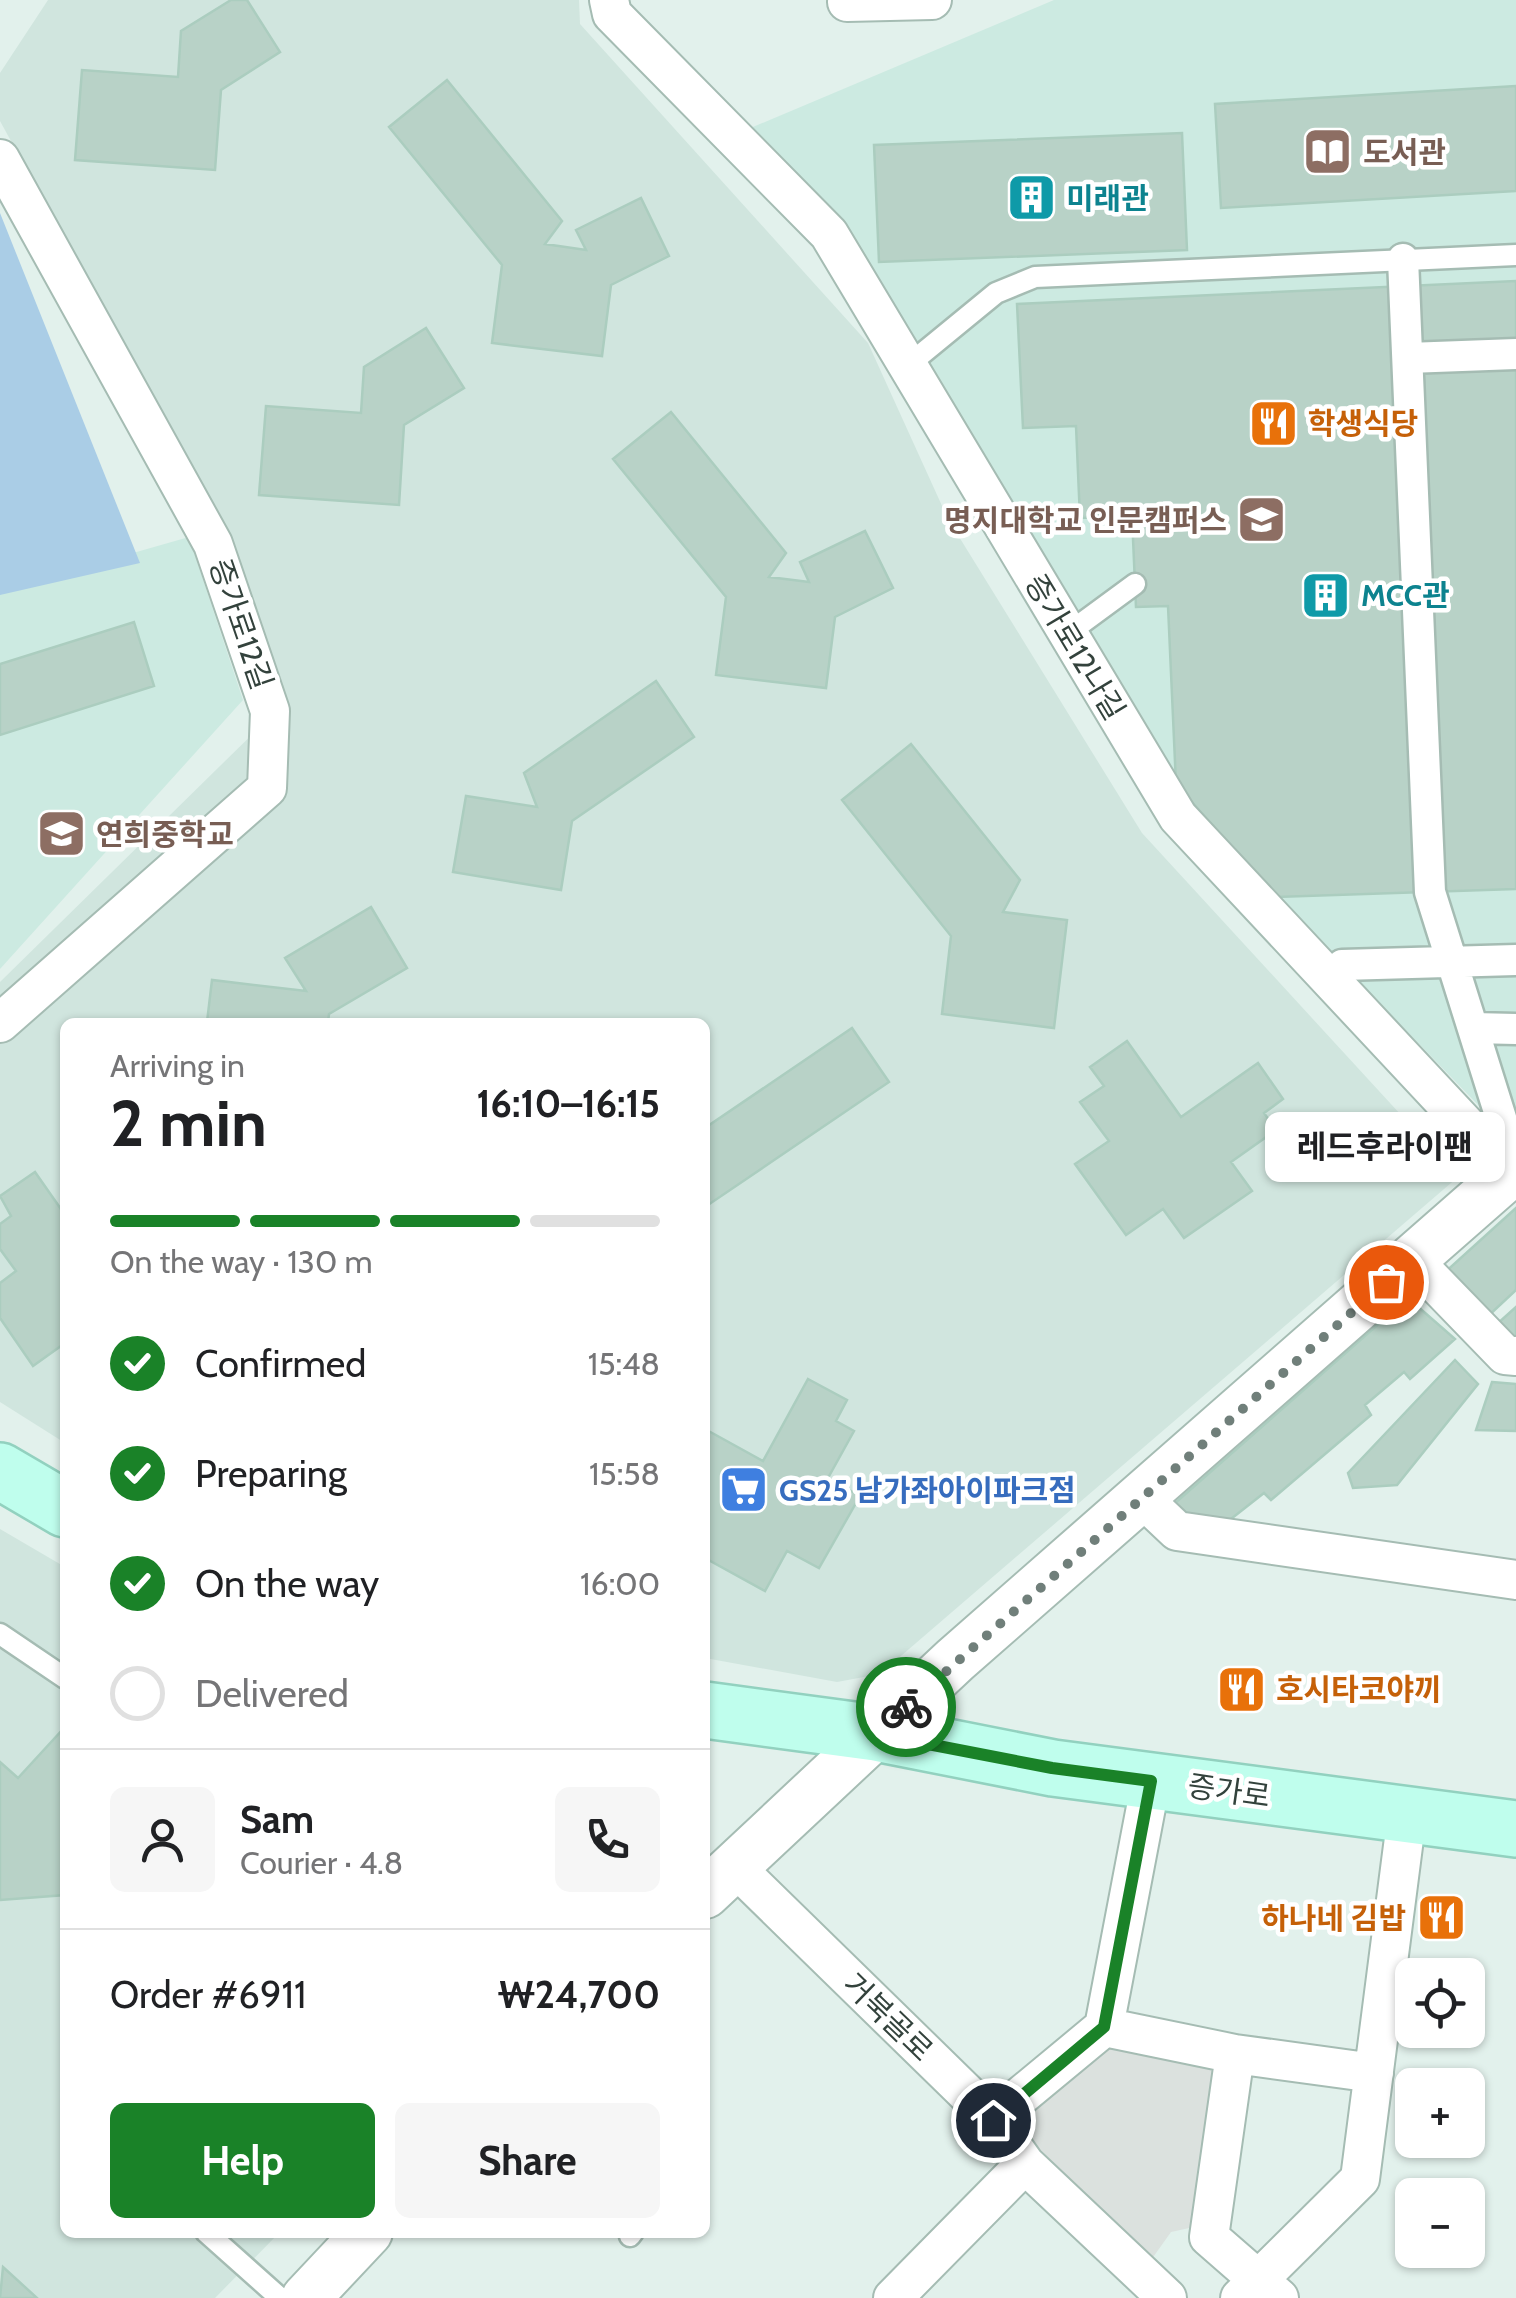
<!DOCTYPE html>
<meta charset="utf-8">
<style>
body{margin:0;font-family:Cabin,"Noto Sans KR",sans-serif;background:#f6f6f6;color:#202124;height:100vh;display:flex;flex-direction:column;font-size:38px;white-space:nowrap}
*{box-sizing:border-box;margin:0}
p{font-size:32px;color:#757577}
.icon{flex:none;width:55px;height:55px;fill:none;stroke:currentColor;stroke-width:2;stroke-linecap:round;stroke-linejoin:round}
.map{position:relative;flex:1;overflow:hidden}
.sheet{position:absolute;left:60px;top:1018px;width:650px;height:1220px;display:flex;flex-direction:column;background:#fff;border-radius:15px;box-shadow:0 2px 8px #0004}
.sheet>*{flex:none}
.buttons{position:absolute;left:1395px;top:1958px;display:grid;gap:20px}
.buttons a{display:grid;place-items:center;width:90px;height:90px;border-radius:15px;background:#fff;box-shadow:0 2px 8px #0004;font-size:50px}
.pin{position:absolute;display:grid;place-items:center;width:85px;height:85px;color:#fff;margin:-42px;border:5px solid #fff;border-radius:50%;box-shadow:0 2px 10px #0007}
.courier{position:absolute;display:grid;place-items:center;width:100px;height:100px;margin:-50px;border:8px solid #1a8228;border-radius:50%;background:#fff;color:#222;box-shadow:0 2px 12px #0007}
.bubble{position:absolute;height:70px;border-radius:15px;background:#fff;box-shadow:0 2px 8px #0004;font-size:32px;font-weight:700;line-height:70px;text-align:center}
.head em{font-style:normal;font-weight:700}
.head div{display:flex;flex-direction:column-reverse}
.head{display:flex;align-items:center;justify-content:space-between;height:170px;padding:0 50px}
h1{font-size:65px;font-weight:700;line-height:75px}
.bar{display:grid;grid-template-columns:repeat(4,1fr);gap:15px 10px;align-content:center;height:120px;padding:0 50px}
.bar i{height:12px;border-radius:8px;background:#e0e0e0}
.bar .selected{background:#1a8228}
.bar p{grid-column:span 4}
.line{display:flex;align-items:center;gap:25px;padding:0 50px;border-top:2px solid #e0e0e0}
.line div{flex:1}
.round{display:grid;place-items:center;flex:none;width:105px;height:105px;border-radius:15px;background:#f6f6f6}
ol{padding:0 50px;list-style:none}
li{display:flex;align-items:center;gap:30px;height:110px}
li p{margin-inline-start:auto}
li .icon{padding:10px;border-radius:50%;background:#1a8228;color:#fff;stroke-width:4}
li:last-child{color:#757577}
li i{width:55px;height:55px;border:5px solid #e0e0e0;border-radius:50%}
.action{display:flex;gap:20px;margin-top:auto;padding:20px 50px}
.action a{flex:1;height:115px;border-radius:15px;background:#1a8228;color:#fff;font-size:40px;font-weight:700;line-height:115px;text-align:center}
.action a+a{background:#f6f6f6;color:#202124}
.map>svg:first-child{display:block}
.residential{fill:#d0e5de}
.education{fill:#cceae1}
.green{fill:#aacde6}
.parking{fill:#dbe1de}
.building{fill:#b8d2c7;stroke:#abcdbf;stroke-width:2.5}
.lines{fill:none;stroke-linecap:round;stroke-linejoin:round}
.service-casing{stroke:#a5bcb3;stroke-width:25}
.pedestrian-casing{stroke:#a5bcb3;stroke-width:35}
.minor-casing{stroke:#a5bcb3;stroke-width:42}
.tertiary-casing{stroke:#a5bcb3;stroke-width:52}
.secondary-casing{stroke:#92d1bf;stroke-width:60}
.service{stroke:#fff;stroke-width:20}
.pedestrian{stroke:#fff;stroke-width:30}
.minor{stroke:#fff;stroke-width:38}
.tertiary{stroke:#fff;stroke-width:48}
.secondary{stroke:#bffeed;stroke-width:55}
.done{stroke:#707f7a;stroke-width:10;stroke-dasharray:0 18}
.route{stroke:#1a8228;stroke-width:12}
.labels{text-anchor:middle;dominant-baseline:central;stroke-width:9;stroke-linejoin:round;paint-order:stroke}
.education-label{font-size:30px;font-weight:bold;fill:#785e54;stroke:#fff;text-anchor:start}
.culture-label{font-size:30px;font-weight:bold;fill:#0d838f;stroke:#fff;text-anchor:start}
.food-label{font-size:30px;font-weight:bold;fill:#c56008;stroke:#fff;text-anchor:start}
.street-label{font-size:30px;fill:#33423c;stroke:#fff}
.shop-label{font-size:30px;font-weight:bold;fill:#366cbe;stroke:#fff;text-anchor:start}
</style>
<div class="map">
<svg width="1516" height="2298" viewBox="0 0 1516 2298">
<rect width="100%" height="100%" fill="#e2f1ec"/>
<!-- residential -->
<path class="residential" d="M48,0H579L580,24L868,343L948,519L1142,833L1458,1177L880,1674L837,1682L705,1658V1022H65V1443L0,1402V982L276,711L233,546L0,121V73Z
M0,1529L65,1567V2232L279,2233L215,2298H0Z"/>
<!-- education -->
<path class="education" d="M1054,0H1516V1135L1511,1139L1189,806L829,234L734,135Z
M189,537L243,700L0,969V591Z"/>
<!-- green -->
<path class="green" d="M0,213L140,563L0,595Z"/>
<!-- parking -->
<path class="parking" d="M1108,2043L1222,2063L1203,2225L1171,2232L1151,2260L1026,2135V2111Z"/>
<!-- building -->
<path class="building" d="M231,0H247L280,52L221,90L215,170L75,160L82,70L178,77L181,31Z
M447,80L562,221L545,244L586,250L576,230L641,198L669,256L611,285L602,356L492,343L502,265L389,127Z
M1516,86V191L1221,208L1215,104Z
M1182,133L1187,250L879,262L874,145Z
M1516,281V889L1276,897L1176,784L1168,606L1136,607L1132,516L1080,518L1076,426L1023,428L1017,304Z
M426,328L464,388L404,425L399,505L259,495L266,406L361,413L364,367Z
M671,412L786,553L769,577L809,582L800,562L865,531L893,588L835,617L826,688L716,675L726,597L613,459Z
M134,622L154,686L0,735V664Z
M656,681L694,737L572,821L561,890L453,872L466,796L537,807L524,773Z
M911,744L1020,880L1003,912L1067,920L1054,1028L942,1014L951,936L842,800Z
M371,907L407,968L329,1014L328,1022H207L212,980L306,991L285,958Z
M852,1028L889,1082L705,1207V1128Z
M1127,1041L1181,1117L1258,1063L1283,1099L1264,1113L1276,1130L1231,1162L1252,1191L1184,1238L1163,1209L1126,1235L1075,1164L1109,1141L1080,1102L1104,1086L1090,1067Z
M35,1172L65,1215V1343L33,1366L0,1318V1283L16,1271L0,1249V1224L11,1216L0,1196Z
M1516,1208V1290L1485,1319L1442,1275Z
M1408,1298L1455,1339L1410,1379L1404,1372L1365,1405L1371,1415L1271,1500L1264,1493L1222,1526L1191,1525L1174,1504Z
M1516,1307V1342L1497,1324Z
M1455,1360L1478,1384L1397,1485L1353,1488L1348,1473Z
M808,1379L847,1400L836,1421L854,1431L828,1478L860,1496L819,1568L787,1551L765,1591L705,1558V1429L763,1461Z
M1492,1382L1516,1384V1431L1476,1430Z
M65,1727V1895L0,1900V1762L18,1778Z
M3,2267L37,2298H0Z"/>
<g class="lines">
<defs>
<path id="service" d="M907,366L996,293L1035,277L1516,255
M1067,634L1135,584
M0,1634L65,1678
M206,2232L280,2298
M630,2236L633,2232"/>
<path id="pedestrian" d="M1403,259L1430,892L1506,1134L1510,1172
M1408,358L1516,354
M1342,965L1516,960
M1473,1028L1516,1029"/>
<path id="minor" d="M609,0L612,14L829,234L1178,817L1510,1172
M847,2L932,0
M0,159L213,544L270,711L267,788L0,1023
M1412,1259L1505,1355L1516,1356
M1141,1497L1177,1531L1516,1580
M734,1866L993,2119L1025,2164L1167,2298
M1104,2027L1235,2054L1374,2073
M1235,2054L1209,2237L1279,2298
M993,2119L1104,2027L1151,1781
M893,2298L1025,2164
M1240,2298L1360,2179L1407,1815"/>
<path id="tertiary" d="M705,1894L955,1660L1516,1168
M306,2298L368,2232"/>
<path id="secondary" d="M0,1471L65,1509
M705,1710L876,1733L1053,1768L1516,1829"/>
</defs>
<!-- service casing -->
<use href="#service" class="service-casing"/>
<!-- pedestrian casing -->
<use href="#pedestrian" class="pedestrian-casing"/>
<!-- minor casing -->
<use href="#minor" class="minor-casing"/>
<!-- tertiary casing -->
<use href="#tertiary" class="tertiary-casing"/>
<!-- secondary casing -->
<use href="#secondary" class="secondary-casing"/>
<!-- service -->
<use href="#service" class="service"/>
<!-- pedestrian -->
<use href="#pedestrian" class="pedestrian"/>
<!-- minor -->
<use href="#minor" class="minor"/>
<!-- tertiary -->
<use href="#tertiary" class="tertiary"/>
<!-- secondary -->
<use href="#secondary" class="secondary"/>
</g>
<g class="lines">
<!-- done -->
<path class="done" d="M906,1707L1386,1282"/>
<!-- route -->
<path class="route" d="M906,1707L876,1734L1052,1768L1151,1781L1104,2027L993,2120"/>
</g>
<!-- icons -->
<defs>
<symbol id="library-square" viewBox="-11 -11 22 22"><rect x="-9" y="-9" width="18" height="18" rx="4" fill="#8d6e63" stroke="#fff"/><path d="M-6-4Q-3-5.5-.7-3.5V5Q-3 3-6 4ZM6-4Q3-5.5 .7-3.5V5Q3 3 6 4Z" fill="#fff"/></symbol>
<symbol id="building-square" viewBox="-11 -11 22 22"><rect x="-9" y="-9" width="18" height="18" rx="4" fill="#0f9aa8" stroke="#fff"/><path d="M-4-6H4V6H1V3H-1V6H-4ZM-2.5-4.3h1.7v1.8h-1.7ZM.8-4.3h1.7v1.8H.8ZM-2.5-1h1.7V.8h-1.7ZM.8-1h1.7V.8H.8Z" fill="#fff"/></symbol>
<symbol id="restaurant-square" viewBox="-11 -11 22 22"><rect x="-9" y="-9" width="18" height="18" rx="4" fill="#e8710a" stroke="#fff"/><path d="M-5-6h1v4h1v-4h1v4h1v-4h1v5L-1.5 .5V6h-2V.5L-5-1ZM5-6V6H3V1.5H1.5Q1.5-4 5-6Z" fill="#fff"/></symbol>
<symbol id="university-square" viewBox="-11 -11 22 22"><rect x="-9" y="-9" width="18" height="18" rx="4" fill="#8d6e63" stroke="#fff"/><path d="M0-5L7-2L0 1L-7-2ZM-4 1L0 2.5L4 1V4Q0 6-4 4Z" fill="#fff"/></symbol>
<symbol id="school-square" viewBox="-11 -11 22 22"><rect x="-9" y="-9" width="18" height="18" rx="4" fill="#8d6e63" stroke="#fff"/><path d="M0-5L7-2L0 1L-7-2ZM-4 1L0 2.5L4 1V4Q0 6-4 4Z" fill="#fff"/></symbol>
<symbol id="supermarket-square" viewBox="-11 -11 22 22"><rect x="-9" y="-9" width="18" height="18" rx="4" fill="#3f7fe0" stroke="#fff"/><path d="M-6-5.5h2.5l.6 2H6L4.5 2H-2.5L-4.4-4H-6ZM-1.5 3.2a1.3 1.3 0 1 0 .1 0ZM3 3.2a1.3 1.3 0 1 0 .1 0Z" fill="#fff"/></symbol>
</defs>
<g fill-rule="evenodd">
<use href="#library-square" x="1300" y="124" width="55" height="55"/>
<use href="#building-square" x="1004" y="170" width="55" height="55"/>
<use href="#restaurant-square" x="1246" y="396" width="55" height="55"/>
<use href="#university-square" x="1234" y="492" width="55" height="55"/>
<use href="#building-square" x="1298" y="568" width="55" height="55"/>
<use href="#school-square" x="34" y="806" width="55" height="55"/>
<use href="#supermarket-square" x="716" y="1462" width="55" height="55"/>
<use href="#restaurant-square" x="1214" y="1662" width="55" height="55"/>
<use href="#restaurant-square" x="1414" y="1890" width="55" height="55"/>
</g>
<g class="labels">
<!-- education labels -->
<g class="education-label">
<text x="1363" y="152">도서관</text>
<text x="1227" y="520" text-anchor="end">명지대학교 인문캠퍼스</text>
<text x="96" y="834">연희중학교</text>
</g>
<!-- culture labels -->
<g class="culture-label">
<text x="1066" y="198">미래관</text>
<text x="1361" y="595">MCC관</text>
</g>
<!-- food labels -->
<g class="food-label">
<text x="1308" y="423">학생식당</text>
<text x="1276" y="1689">호시타코야끼</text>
<text x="1406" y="1918" text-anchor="end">하나네 김밥</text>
</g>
<!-- street labels -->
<g class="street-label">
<text transform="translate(241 624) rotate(71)">증가로12길</text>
<text transform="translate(1075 647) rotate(59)">증가로12나길</text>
<text transform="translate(1229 1791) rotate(8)">증가로</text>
<text transform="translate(888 2017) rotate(44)">거북골로</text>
</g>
<!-- shop labels -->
<g class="shop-label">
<text x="779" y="1490">GS25 남가좌아이파크점</text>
</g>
</g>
</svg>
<div class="buttons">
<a><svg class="icon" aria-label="locate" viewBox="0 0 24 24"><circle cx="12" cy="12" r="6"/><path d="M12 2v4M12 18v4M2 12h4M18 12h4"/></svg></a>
<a>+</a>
<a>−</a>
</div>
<div class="pin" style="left:1386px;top:1282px;background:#ea580c"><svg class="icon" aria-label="bag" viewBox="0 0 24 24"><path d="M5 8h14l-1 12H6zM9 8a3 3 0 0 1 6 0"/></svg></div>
<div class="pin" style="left:993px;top:2120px;background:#1f2937"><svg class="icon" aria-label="home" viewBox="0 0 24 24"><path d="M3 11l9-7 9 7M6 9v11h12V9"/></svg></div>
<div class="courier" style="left:906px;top:1707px"><svg class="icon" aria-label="bike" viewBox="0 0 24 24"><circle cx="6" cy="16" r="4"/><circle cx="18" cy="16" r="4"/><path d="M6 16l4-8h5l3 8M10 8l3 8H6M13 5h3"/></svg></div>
<div class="bubble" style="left:1265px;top:1112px;width:240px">레드후라이팬</div>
<section class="sheet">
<div class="head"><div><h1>2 min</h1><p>Arriving in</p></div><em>16:10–16:15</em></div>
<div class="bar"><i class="selected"></i><i class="selected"></i><i class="selected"></i><i></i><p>On the way · 130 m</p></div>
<ol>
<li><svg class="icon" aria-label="check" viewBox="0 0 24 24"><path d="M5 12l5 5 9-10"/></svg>Confirmed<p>15:48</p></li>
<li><svg class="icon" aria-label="check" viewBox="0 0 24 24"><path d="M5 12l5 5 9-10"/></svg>Preparing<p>15:58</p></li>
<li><svg class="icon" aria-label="check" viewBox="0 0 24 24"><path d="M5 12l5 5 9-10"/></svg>On the way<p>16:00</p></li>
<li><i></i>Delivered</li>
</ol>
<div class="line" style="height:180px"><a class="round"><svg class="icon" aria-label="person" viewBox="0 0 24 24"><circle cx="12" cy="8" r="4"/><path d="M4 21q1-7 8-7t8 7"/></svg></a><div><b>Sam</b><p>Courier · 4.8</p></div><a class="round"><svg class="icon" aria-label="phone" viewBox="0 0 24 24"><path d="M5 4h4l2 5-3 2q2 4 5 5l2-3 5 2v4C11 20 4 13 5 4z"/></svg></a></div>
<div class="line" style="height:130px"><div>Order #6911</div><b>₩24,700</b></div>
<div class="action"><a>Help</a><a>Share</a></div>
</section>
</div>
